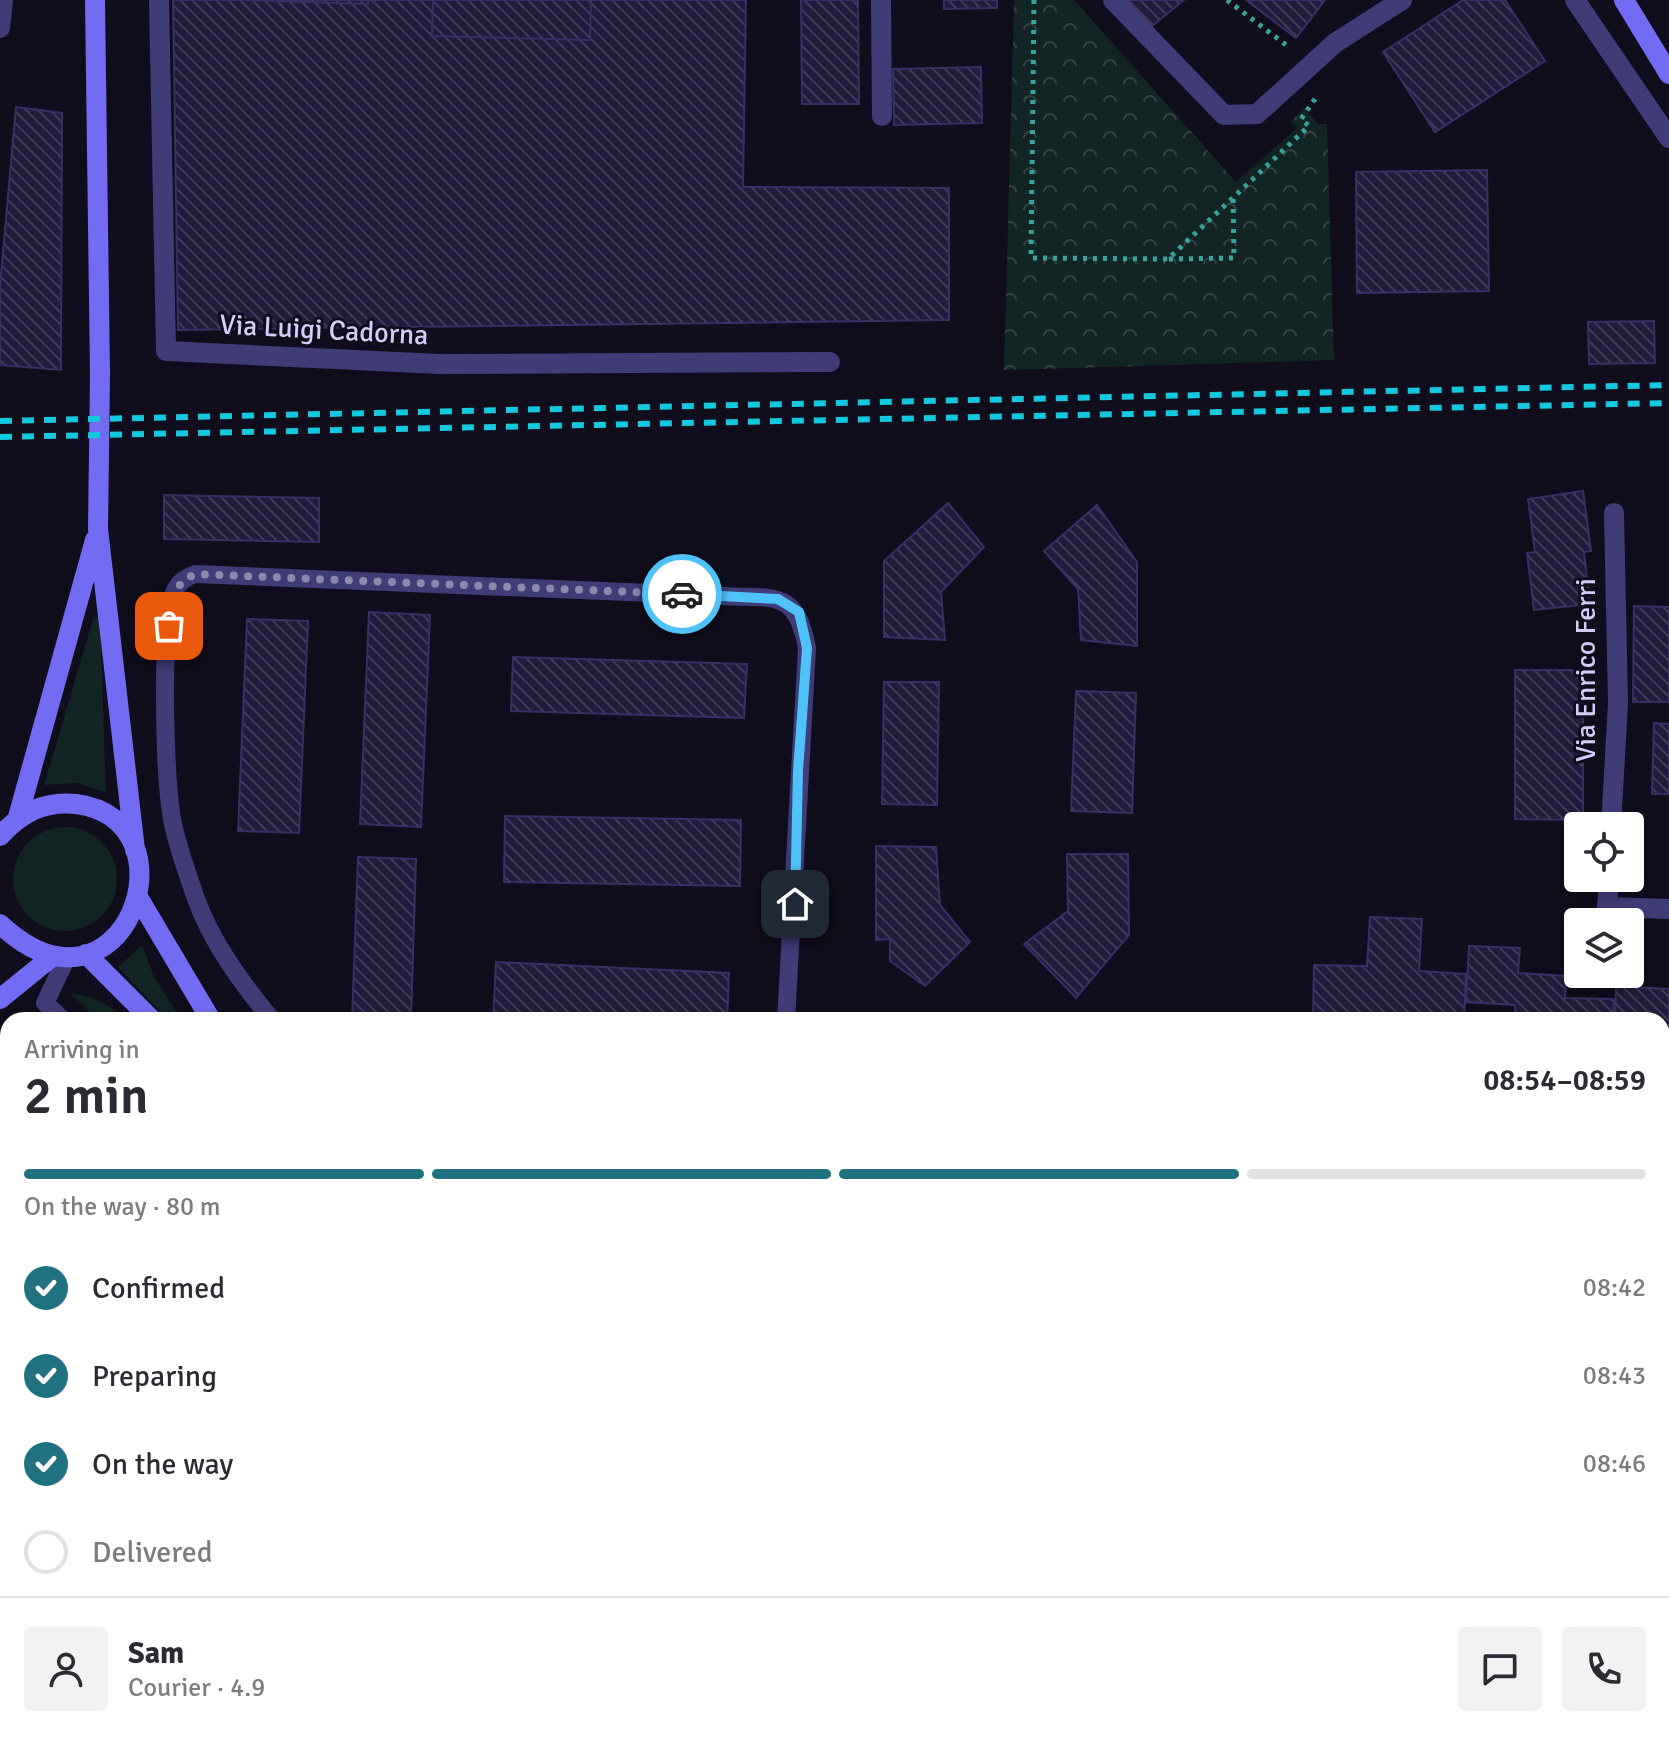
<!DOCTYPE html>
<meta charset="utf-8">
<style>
body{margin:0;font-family:Signika,sans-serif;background:#f2f2f3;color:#2b2b33;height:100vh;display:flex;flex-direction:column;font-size:30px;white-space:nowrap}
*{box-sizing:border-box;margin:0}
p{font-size:26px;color:#7c7c81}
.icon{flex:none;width:44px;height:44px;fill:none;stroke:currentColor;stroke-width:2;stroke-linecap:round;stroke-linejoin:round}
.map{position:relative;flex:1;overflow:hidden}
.side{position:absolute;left:0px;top:1012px;width:1670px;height:744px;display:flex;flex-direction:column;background:#fff;border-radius:24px 24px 0 0;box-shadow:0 4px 12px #0003}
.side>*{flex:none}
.tools{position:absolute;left:1564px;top:812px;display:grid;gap:16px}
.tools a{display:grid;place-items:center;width:80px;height:80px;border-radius:8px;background:#fff;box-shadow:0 4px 12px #0003;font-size:40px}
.pin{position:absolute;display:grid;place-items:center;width:68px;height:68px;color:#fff;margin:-34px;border-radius:16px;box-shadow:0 4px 12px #0006}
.courier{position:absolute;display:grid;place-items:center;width:80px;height:80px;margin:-40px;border:6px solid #4fc3f7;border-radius:50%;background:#fff;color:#222;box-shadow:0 2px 10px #0007}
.headline em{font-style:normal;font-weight:600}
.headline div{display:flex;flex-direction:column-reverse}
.headline{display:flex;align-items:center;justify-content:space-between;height:136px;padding:0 24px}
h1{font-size:52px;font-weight:600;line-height:60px}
.bar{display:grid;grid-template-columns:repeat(4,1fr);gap:12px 8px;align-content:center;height:96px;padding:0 24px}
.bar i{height:10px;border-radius:6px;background:#e1e1e2}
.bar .active{background:#217280}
.bar p{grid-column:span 4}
.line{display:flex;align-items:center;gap:20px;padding:0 24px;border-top:2px solid #e1e1e2}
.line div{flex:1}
.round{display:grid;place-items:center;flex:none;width:84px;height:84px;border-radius:8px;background:#f2f2f3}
ol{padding:0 24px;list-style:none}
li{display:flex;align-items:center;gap:24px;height:88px}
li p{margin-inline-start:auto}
li .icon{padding:8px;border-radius:50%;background:#217280;color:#fff;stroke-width:4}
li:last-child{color:#7c7c81}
li i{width:44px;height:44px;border:4px solid #e1e1e2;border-radius:50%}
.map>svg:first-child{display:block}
.grass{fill:#112524}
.park{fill:url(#park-crowns)}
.garden{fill:url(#garden-dots)}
.building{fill:url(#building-back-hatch);stroke:#3a2f65;stroke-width:2}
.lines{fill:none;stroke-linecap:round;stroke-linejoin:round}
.path{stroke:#37a39e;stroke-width:5;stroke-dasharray:4 6;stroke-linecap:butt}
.lane{stroke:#3f3c77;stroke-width:18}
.street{stroke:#3f3c77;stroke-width:20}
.secondary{stroke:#716cf2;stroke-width:20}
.rail{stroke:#14c8de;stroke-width:6;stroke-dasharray:12 10;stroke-linecap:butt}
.done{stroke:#8e89ac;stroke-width:8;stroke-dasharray:0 14.4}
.route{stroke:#4fc3f7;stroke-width:10}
.labels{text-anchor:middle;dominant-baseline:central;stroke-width:6;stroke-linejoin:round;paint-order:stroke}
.street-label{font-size:28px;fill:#d2ccfa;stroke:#100d1c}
</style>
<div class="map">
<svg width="1669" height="1756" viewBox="0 0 1669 1756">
<defs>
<pattern id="park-crowns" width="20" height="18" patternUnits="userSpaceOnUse" patternTransform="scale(2)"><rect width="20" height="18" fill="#112524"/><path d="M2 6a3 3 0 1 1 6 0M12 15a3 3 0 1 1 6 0" fill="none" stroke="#334345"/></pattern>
<pattern id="garden-dots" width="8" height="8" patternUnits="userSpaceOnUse" patternTransform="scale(2)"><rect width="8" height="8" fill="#112524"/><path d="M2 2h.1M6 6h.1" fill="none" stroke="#334345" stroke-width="1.8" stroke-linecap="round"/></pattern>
<pattern id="building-back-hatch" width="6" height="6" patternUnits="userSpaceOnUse" patternTransform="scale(2)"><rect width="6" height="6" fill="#221b3b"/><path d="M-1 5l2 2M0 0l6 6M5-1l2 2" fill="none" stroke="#413b58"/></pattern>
</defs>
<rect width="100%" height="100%" fill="#100d1c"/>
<!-- grass -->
<path class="grass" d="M94,616L100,618L106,793L77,783L44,785Z
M13 879a52 52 0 1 1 104 0a52 52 0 1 1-104 0Z
M142,945L154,977L182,1020H168L118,967Z
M70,993C93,996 110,1004 127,1020H98Z
M5,1026L8,1027V1179L0,1177V1032Z
M1000,1748H1521V1756H999Z"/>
<!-- park -->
<path class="park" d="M1014,0H1074L1236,182L1297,128L1291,121L1304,108L1318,124H1327L1334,360L1004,370Z
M1662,1327L1669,1328L1668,1756H1529V1748H1662Z"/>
<!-- garden -->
<path class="garden" d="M8,1401V1748H1002L1000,1756H0V1442Z"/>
<!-- building -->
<path class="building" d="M173,0H746L743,187L949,188V320L178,330Z
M246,0H368V4Z
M433,0H591L590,40L432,36Z
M801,0H858L859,104H802Z
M944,0H997V8L944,9Z
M1126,0H1184L1151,27Z
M1246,0H1325L1296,38Z
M1463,0H1505L1545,61L1435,132L1383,52Z
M981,67L982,123L894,125L893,69Z
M16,107L62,113L61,370L0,365V286Z
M1487,170L1489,291L1357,293L1356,172Z
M1654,321L1655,363L1589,364L1588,322Z
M1583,491L1591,551L1584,552L1590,604L1534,610L1527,553L1535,552L1528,499Z
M164,495L319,498V542L164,539Z
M948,503L984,547L941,592L945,640L884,637V561Z
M1097,505L1137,562V646L1081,640L1078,589L1044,551Z
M1634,606L1669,607V702H1633Z
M369,612L430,615L421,827L360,824Z
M247,619L308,621L299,833L238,831Z
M513,657L747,664L744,718L511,711Z
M1515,670H1583V820L1515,819Z
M884,682H939L937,805L882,804Z
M1076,691L1136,693L1132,813L1071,811Z
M1654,723L1669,724V794H1652Z
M505,816L741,820L740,886L504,882Z
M876,846L936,847L940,905L970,942L925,986L890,961V939L876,940Z
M1067,854H1128L1129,935L1076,998L1024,944L1068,911Z
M358,857L416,859L411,1020H352Z
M1370,917L1422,919L1419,971L1466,974L1464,1020H1313L1314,965L1367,966Z
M1469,946L1520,948L1518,973L1566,976L1565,998L1614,999L1613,1020H1515V1005L1466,1002Z
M496,962L729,973L727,1020H493Z
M1616,986L1669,989V1171L1662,1170V1020H1615Z
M1669,1183V1244L1662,1243V1217Z
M385,1748H555L554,1756H383Z
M561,1748H591L630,1756H571L572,1750Z
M645,1748H738L736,1756H643Z
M788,1748H842L840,1756H786Z
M905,1748H945L943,1756H903Z"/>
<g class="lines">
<!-- path -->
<path class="path" d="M1034,0L1031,258L1168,259L1309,126L1301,119L1317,96
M1227,0L1290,48
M1169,259L1234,258L1233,197
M0,1165L8,1166
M0,1369L8,1327
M0,1511L8,1513
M0,1728L4,1723L8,1726
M35,1748L45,1756
M378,1756L380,1748
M558,1756L560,1748
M1594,1756V1748"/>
<!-- lane -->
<path class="lane" d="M63,1020L45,1003L67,957
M272,1020C241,982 211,942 195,896C186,869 175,840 171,813C165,773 160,627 174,593C178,582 185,578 195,574L722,596C773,599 796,588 807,648L786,1020"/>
<!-- street -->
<path class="street" d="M159,0L166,351L440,364L830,362
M881,0L882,116
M1113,0L1224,115L1257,114L1335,43L1402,0
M1575,0L1669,138
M0,28L3,0
M1611,826L1618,703L1614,513
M1609,878L1607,907L1669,909"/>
<!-- secondary -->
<path class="secondary" d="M95,0L100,375L98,529L135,850
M1624,0L1669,74
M18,817L95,540
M0,836C21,813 43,801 76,804C201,820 123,1039 0,924
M138,897L211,1020
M86,954L152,1020
M0,999L53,956
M1662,1285L1669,1286"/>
<!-- rail -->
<path class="rail" d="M0,421L1669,385
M0,437L1669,403"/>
</g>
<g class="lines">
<!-- done -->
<path class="done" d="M169,626C170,602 172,585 195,574L682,594"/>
<!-- route -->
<path class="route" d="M682,594L778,599L799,612L807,648L798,771L795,904"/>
</g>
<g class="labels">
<!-- street labels -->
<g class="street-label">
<text transform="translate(324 330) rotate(3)">Via Luigi Cadorna</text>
<text transform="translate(1586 670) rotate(-90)">Via Enrico Ferri</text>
</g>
</g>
</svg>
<div class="tools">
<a><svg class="icon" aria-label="locate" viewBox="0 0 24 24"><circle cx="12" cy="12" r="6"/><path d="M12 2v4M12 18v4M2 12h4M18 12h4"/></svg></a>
<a><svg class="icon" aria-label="layers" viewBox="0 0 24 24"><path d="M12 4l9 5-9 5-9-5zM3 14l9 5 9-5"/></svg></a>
</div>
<div class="pin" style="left:169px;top:626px;background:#ea580c"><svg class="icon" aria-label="bag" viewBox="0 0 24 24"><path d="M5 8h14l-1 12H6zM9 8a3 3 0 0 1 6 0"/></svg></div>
<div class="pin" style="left:795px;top:904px;background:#1f2937"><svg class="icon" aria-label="home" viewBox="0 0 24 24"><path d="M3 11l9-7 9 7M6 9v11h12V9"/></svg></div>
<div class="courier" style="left:682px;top:594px"><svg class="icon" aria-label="car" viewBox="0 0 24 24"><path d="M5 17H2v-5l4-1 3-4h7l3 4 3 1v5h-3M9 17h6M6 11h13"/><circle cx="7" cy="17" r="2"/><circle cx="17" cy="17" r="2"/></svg></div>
<section class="side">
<div class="headline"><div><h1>2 min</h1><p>Arriving in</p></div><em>08:54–08:59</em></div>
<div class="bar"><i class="active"></i><i class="active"></i><i class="active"></i><i></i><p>On the way · 80 m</p></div>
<ol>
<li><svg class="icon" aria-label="check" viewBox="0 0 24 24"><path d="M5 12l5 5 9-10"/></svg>Confirmed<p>08:42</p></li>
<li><svg class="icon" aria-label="check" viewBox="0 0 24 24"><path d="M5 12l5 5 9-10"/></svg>Preparing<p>08:43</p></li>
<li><svg class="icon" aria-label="check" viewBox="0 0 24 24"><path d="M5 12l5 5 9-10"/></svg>On the way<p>08:46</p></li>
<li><i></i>Delivered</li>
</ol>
<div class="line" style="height:144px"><a class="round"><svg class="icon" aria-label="person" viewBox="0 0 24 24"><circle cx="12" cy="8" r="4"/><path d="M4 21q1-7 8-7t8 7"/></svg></a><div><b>Sam</b><p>Courier · 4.9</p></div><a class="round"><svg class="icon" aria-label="chat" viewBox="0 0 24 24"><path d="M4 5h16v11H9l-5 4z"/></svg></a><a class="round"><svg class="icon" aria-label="phone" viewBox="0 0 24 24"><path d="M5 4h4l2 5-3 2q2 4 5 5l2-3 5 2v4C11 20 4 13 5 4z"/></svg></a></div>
</section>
</div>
